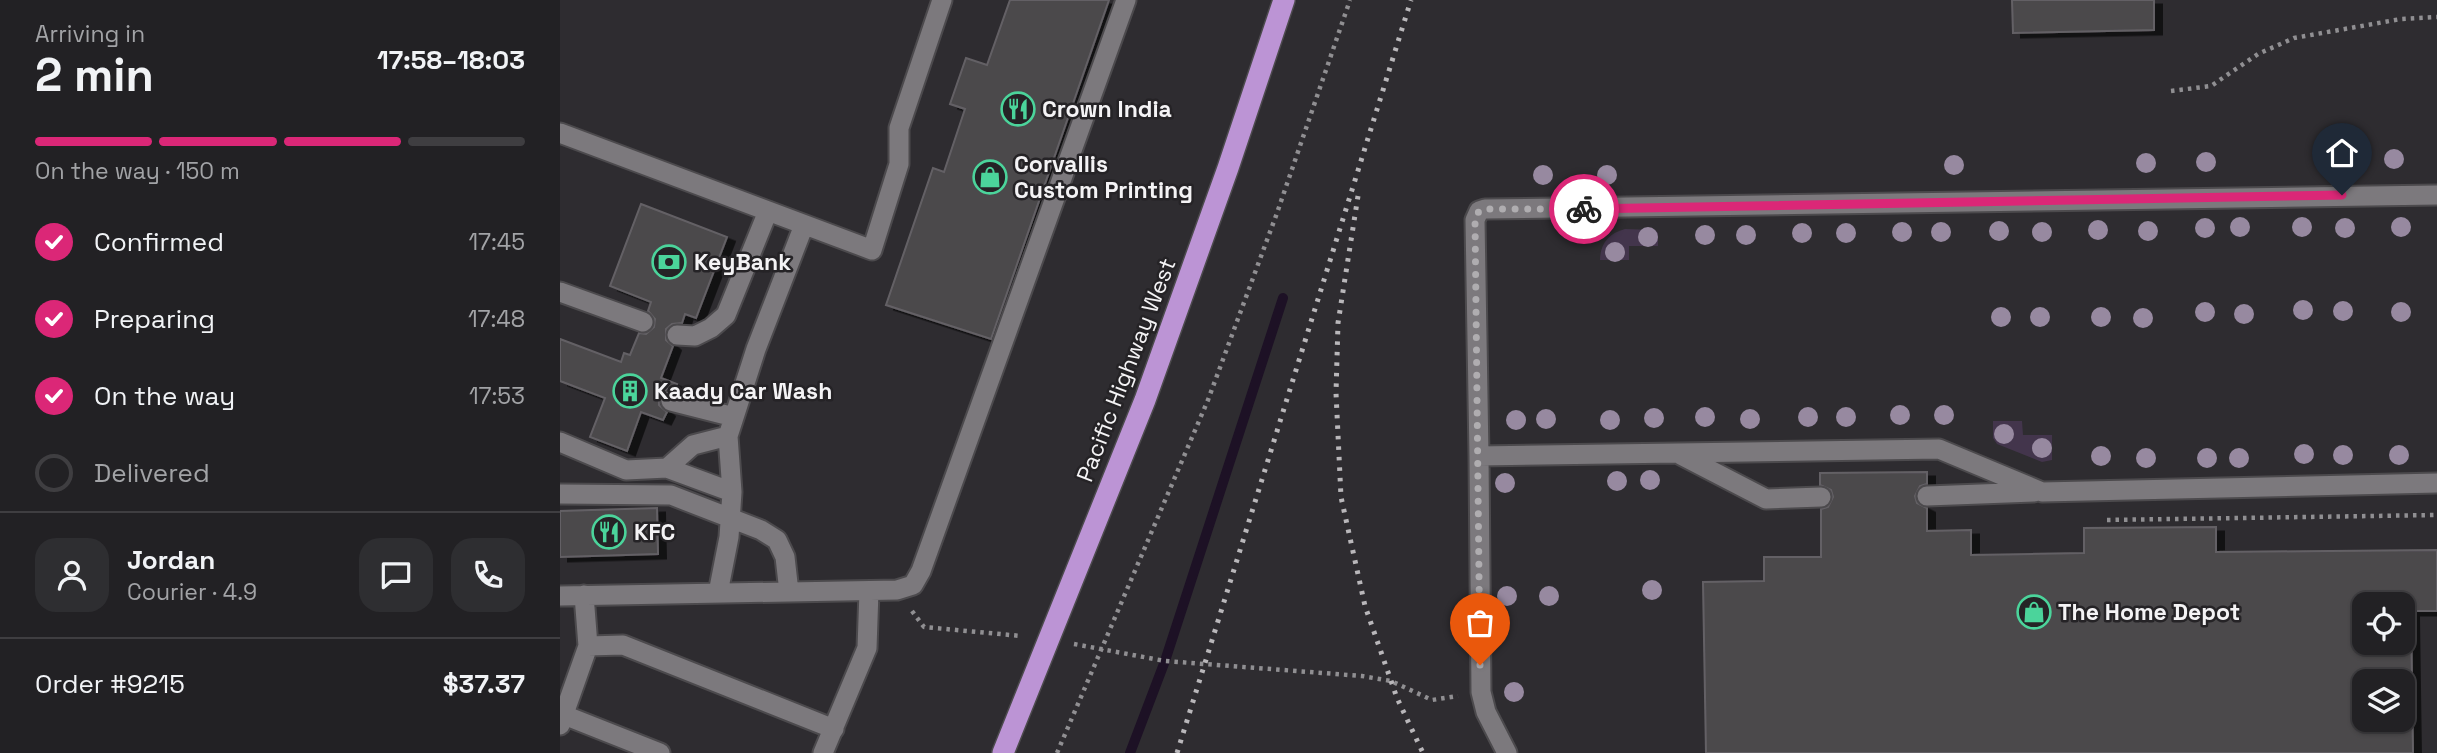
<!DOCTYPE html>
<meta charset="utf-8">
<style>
body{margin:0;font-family:"Space Grotesk",sans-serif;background:#2e2e31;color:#f1f3f6;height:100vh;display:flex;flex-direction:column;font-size:26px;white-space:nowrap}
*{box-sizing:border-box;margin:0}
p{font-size:23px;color:#a2a3a6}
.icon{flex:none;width:38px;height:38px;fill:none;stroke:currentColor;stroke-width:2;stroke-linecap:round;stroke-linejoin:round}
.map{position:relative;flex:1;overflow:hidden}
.sheet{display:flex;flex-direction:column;background:#222124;width:560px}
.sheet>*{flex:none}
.tools{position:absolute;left:1792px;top:592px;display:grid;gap:14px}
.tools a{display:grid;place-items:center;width:63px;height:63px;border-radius:14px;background:#222124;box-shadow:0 2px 5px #0004,0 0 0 2px #3f3e41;font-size:35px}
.pin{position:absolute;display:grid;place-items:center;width:60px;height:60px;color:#fff;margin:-72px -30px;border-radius:50% 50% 50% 0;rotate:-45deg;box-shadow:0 0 7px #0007}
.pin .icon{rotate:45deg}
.courier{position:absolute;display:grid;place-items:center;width:70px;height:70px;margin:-35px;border:5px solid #db2777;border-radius:50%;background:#fff;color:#222;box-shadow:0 2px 9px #0007}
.head em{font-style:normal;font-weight:800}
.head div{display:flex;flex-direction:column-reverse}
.head{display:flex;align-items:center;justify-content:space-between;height:119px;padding:0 35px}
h1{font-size:46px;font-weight:800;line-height:52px}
.bar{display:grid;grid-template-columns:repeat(4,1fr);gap:10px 7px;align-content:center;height:84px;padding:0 35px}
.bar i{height:9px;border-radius:5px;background:#3f3e41}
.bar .current{background:#db2777}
.bar p{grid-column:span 4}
.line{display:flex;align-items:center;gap:18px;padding:0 35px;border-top:2px solid #3f3e41}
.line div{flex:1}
.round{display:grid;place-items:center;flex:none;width:74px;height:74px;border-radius:21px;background:#2e2e31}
ol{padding:0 35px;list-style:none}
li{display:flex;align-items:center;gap:21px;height:77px}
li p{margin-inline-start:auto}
li .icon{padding:7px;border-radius:50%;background:#db2777;color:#fff;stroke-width:4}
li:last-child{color:#a2a3a6}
li i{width:38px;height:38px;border:4px solid #3f3e41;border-radius:50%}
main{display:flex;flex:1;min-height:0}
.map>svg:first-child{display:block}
.green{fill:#43354c}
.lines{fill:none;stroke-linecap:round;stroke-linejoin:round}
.stream{stroke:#1d1125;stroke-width:10}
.building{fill:#4b494c;stroke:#646165;stroke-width:2;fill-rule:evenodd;filter:url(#shadow)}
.lane-casing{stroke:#4c4a4d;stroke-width:23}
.highway-casing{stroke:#4c4a4d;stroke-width:24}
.path{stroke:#908f92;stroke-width:4.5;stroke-dasharray:3.5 5;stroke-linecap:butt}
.lane{stroke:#7c797d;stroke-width:19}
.highway{stroke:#bc94d5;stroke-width:21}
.rail{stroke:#b9b7ba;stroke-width:5;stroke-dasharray:3.5 7;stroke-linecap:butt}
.tree{fill:#9789a0}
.done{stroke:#afadb0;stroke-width:7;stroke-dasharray:0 12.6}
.route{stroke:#db2777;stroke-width:9}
.labels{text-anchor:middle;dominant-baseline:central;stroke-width:5;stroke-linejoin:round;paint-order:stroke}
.poi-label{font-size:23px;font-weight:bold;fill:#f4f3f5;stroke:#252326;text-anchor:start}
.street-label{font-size:23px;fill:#f4f3f5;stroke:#252326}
</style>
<main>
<section class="sheet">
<div class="head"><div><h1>2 min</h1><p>Arriving in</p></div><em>17:58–18:03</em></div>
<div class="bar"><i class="current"></i><i class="current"></i><i class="current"></i><i></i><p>On the way · 150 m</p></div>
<ol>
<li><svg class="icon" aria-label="check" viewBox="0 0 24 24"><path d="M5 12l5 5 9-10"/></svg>Confirmed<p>17:45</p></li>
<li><svg class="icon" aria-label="check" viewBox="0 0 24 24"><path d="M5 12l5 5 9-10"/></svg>Preparing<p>17:48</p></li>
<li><svg class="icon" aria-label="check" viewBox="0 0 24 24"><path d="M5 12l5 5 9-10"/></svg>On the way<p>17:53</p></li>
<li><i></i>Delivered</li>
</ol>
<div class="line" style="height:126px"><a class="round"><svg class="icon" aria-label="person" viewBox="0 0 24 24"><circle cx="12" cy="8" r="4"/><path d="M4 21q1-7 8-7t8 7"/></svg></a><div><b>Jordan</b><p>Courier · 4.9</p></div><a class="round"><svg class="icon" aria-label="chat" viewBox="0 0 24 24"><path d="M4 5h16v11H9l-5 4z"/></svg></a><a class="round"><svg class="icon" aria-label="phone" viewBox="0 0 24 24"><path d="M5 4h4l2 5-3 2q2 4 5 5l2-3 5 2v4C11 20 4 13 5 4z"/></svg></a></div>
<div class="line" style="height:91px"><div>Order #9215</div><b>$37.37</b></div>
</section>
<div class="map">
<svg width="1877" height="753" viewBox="0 0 1877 753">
<defs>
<filter id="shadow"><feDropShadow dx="8" dy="4.5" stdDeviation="0" flood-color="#0009"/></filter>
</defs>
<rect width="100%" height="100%" fill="#2e2c30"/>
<!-- green -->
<path class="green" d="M1065,229L1095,230L1098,233V246H1069V260H1040C1040,244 1049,233 1065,229Z
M1433,421H1462L1463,435H1492V460L1482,462L1437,444L1433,438Z"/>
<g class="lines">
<!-- stream -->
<path class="stream" d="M570,753L605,661L723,298"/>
</g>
<!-- building -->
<path class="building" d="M450,0H549L431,339L326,305L373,168L384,172L405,109L390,104L406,58L427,65Z
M1452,0H1594V30L1453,33Z
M81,204L167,237L136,318L125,314L122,323L112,324L106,329V340L113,346L101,378L117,384L115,389H107L99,397V405L107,412L103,420L81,412L67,451L30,437L45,398L0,381V339L61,362L64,353L70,355L79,333L86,334L94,327L95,319L88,311L91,302L50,286Z
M1367,472V484L1360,486L1355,496L1357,503L1367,508V531L1411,530V555L1524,553V528L1656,527V552L1877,550V611H1851L1853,753H1146L1143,582L1204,581V557H1261V509L1268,507L1273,497L1271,490L1260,485V473ZM1804,604H1843V642H1804ZM1804,681H1843V719H1804Z
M97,508L98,554L0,557V511Z"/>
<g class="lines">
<defs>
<path id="lane" d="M0,133L312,250L339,164V128L382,0
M1877,195L925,209L919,211L915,220L919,456L1379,449L1482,492L1877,483
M0,292L83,322
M117,335L135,336L151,328L166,315L208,211
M111,401L174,417
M0,442L66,470L107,468L133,445L168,436
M1121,455L1206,499L1261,497
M919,456L921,692L926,712L947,753
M107,468L172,492
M0,494L111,495L201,530L217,540L225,557L229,592
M1367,496L1474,492
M158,593L169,537L172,492L168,436L196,349L244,225
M0,596L337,590L353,585L361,571L566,0
M28,646L63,645L274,729
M4,715L100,753
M0,725L28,646L24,595
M263,753L307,648L309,591"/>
<path id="highway" d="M443,753L585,400L668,168L724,0"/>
</defs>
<!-- lane casing -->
<use href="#lane" class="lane-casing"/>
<!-- highway casing -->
<use href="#highway" class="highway-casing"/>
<!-- path -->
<path class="path" d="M1611,91L1651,86L1698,54L1734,38L1841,19L1877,17
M1547,520L1877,515
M352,611L364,627L461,636
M514,644L605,661L802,676L831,681L872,700L898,696
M497,753L648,400L717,213L790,0"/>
<!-- lane -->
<use href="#lane" class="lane"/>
<!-- highway -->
<use href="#highway" class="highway"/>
<!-- rail -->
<path class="rail" d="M798,196L778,323L776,393L781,497L805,606L837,698L863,753
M617,753L851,0"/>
</g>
<!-- trees -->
<g class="tree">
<circle cx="1834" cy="159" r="10"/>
<circle cx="1646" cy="162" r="10"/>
<circle cx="1586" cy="163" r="10"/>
<circle cx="1394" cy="165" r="10"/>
<circle cx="983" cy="175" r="10"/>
<circle cx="1047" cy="175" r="10"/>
<circle cx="1680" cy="227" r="10"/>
<circle cx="1742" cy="227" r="10"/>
<circle cx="1841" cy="227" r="10"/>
<circle cx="1645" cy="228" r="10"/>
<circle cx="1785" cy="228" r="10"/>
<circle cx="1538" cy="230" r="10"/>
<circle cx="1439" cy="231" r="10"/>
<circle cx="1588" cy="231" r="10"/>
<circle cx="1342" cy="232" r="10"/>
<circle cx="1381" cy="232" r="10"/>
<circle cx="1482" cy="232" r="10"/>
<circle cx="1242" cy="233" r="10"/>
<circle cx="1286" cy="233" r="10"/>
<circle cx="1145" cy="235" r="10"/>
<circle cx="1186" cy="235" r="10"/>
<circle cx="1088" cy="237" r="10"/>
<circle cx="1055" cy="252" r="10"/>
<circle cx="1743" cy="310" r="10"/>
<circle cx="1783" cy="311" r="10"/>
<circle cx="1645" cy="312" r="10"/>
<circle cx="1841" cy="312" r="10"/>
<circle cx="1684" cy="314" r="10"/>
<circle cx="1441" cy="317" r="10"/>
<circle cx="1480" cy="317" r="10"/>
<circle cx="1541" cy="317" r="10"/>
<circle cx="1583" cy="318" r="10"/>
<circle cx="1340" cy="415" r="10"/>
<circle cx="1384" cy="415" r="10"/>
<circle cx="1145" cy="417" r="10"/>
<circle cx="1248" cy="417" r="10"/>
<circle cx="1286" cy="417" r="10"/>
<circle cx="1094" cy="418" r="10"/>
<circle cx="986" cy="419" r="10"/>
<circle cx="1190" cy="419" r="10"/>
<circle cx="956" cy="420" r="10"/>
<circle cx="1050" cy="420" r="10"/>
<circle cx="1444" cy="434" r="10"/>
<circle cx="1482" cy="448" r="10"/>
<circle cx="1744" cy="454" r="10"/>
<circle cx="1783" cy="455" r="10"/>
<circle cx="1839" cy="455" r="10"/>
<circle cx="1541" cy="456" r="10"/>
<circle cx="1586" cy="458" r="10"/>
<circle cx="1647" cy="458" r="10"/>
<circle cx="1679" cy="458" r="10"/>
<circle cx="1090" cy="480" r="10"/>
<circle cx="1057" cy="481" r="10"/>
<circle cx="945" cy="483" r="10"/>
<circle cx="1092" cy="590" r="10"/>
<circle cx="947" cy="596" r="10"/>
<circle cx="989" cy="596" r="10"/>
<circle cx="954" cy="692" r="10"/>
</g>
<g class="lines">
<!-- done -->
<path class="done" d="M920,665L915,219L919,211L925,209H1024"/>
<!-- route -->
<path class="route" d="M1024,209L1782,195"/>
</g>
<!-- icons -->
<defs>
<symbol id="restaurant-ring" viewBox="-11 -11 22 22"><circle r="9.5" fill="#252326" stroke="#4bd49b" stroke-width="1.5"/><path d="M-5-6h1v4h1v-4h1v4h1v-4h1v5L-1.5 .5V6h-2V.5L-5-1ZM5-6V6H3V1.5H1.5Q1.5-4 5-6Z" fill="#4bd49b"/></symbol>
<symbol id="shop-ring" viewBox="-11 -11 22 22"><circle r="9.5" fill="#252326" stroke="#4bd49b" stroke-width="1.5"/><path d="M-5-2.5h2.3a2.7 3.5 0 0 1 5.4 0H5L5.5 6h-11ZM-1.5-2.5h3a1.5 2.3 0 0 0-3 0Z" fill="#4bd49b"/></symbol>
<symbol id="bank-ring" viewBox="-11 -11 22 22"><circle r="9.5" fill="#252326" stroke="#4bd49b" stroke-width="1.5"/><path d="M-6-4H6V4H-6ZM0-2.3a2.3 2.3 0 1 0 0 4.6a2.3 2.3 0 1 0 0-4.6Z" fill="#4bd49b"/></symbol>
<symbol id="building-ring" viewBox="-11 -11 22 22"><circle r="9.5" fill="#252326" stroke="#4bd49b" stroke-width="1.5"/><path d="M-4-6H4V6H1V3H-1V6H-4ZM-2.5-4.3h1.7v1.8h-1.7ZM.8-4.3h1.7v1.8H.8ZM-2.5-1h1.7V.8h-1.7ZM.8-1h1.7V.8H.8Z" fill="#4bd49b"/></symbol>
</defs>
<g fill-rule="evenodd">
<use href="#restaurant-ring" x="439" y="90" width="38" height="38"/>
<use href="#shop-ring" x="411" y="158" width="38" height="38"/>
<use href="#bank-ring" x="90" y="243" width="38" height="38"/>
<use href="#building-ring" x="51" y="372" width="38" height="38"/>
<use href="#restaurant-ring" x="30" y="513" width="38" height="38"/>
<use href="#shop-ring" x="1455" y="593" width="38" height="38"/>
</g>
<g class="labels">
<!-- poi labels -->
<g class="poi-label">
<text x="482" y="109">Crown India</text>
<text x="454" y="164">Corvallis<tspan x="454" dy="26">Custom Printing</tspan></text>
<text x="134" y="262">KeyBank</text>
<text x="94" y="391">Kaady Car Wash</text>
<text x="74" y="532">KFC</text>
<text x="1498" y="612">The Home Depot</text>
</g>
<!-- street labels -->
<g class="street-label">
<text transform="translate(566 370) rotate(-69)">Pacific Highway West</text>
</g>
</g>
</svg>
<div class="tools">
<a><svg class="icon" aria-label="locate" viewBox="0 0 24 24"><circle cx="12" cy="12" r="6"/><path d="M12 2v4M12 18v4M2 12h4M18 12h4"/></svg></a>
<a><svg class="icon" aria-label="layers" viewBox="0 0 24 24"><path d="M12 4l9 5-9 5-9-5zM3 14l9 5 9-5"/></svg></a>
</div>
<div class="pin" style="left:920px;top:665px;background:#ea580c"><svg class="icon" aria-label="bag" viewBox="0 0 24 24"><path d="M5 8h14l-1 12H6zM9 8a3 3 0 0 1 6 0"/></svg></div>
<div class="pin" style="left:1782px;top:195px;background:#1f2937"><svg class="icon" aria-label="home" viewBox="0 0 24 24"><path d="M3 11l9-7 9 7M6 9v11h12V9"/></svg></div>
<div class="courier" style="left:1024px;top:209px"><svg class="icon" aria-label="bike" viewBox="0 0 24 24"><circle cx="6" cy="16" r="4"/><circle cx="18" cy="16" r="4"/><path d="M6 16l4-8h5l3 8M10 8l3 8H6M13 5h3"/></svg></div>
</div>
</main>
